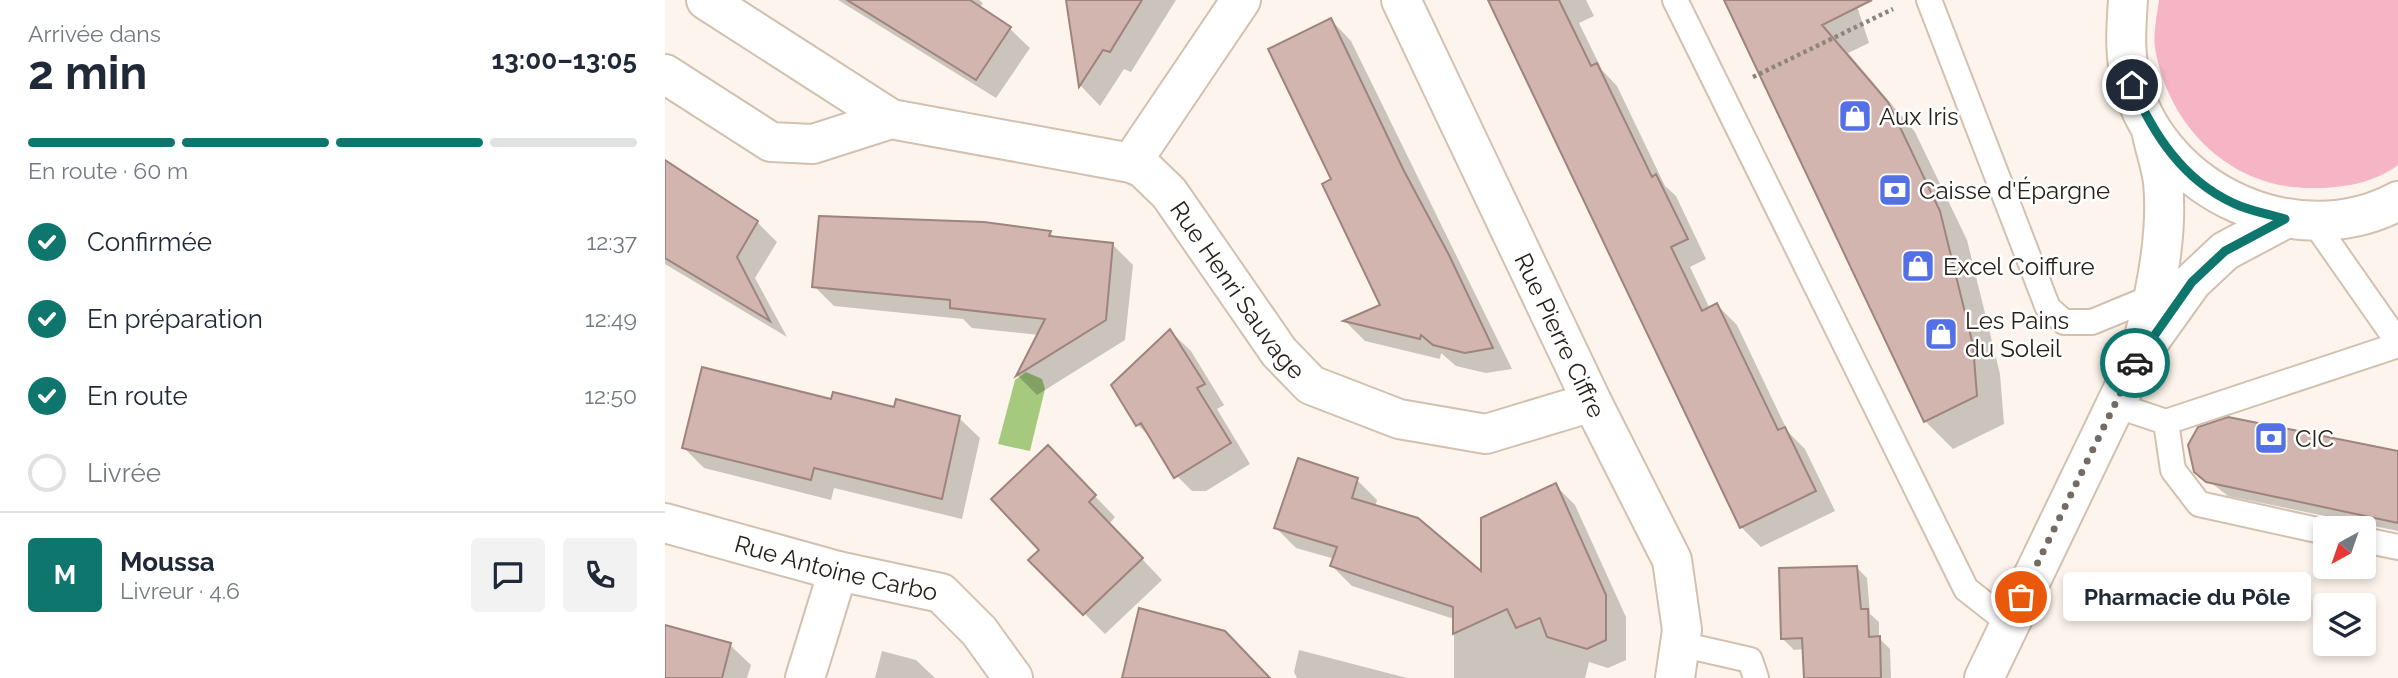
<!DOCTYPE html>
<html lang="fr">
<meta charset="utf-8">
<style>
body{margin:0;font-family:Raleway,sans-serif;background:#f2f2f3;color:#1f2937;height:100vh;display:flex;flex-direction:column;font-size:26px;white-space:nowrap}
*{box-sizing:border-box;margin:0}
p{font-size:23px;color:#747a83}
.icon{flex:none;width:38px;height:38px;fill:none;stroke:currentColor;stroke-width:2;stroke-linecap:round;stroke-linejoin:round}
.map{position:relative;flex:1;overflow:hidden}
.drawer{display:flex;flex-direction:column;background:#fff;width:665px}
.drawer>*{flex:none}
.needle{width:46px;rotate:220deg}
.buttons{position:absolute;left:1648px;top:516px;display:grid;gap:14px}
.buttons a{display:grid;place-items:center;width:63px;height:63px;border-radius:7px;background:#fff;box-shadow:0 4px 10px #0003;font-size:35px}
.pin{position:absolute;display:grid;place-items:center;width:60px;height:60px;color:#fff;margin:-30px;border:4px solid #fff;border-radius:50%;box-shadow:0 2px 7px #0007}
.courier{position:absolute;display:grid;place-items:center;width:70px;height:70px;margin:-35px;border:5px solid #0f766e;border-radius:50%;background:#fff;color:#222;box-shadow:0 2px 9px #0007}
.bubble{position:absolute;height:49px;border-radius:7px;background:#fff;box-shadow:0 4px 10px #0003;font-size:23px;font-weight:700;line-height:49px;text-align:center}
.head em{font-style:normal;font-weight:700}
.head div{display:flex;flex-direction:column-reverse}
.head{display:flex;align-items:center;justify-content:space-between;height:119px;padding:0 28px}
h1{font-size:46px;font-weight:700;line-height:52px}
.bar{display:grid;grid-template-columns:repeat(4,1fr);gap:10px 7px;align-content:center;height:84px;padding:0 28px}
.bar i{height:9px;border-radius:5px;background:#e0e1e3}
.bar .on{background:#0f766e}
.bar p{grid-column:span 4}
.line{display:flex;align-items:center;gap:18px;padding:0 28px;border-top:2px solid #e0e1e3}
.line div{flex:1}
.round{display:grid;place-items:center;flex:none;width:74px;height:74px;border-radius:7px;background:#f2f2f3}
ol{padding:0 28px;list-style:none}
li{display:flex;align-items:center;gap:21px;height:77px}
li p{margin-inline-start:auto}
li .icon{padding:7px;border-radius:50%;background:#0f766e;color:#fff;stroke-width:4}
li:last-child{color:#747a83}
li i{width:38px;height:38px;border:4px solid #e0e1e3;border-radius:50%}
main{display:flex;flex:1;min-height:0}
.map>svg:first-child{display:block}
.green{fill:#f6b5c4}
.water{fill:#a5ca7d}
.shadow{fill:#0003}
.building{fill:#d1b5ae;stroke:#9e847d;stroke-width:2}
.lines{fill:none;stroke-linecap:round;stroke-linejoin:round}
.lane-casing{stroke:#d3c0ae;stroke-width:28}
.street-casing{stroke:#d3c0ae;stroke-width:42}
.secondary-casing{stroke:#d3c0ae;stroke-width:42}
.path{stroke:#8c857d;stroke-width:4.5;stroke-dasharray:3.5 3.5;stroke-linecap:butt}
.lane{stroke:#fff;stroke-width:24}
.street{stroke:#fff;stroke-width:38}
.secondary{stroke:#fff;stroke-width:38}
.done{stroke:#736b64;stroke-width:7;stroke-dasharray:0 12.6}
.route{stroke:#0f766e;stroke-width:9}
.labels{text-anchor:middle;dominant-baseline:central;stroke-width:5;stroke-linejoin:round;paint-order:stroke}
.poi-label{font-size:24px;fill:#28211a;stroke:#fff;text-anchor:start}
.street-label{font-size:24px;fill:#28211a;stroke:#fff}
</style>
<main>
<section class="drawer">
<div class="head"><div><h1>2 min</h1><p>Arrivée dans</p></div><em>13:00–13:05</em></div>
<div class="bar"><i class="on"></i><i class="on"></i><i class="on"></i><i></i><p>En route · 60 m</p></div>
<ol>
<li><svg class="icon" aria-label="check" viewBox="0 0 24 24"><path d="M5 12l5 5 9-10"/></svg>Confirmée<p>12:37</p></li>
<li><svg class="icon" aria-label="check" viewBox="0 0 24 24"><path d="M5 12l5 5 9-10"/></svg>En préparation<p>12:49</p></li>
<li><svg class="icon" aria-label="check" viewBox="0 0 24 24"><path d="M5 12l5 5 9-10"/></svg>En route<p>12:50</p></li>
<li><i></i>Livrée</li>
</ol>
<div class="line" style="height:126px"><b class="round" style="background:#0f766e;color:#fff">M</b><div><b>Moussa</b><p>Livreur · 4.6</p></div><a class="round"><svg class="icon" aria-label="chat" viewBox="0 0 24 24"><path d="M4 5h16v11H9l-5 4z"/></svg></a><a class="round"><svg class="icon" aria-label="phone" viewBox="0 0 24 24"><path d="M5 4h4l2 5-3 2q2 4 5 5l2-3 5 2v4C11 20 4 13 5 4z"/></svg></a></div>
</section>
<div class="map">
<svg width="1733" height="678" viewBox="0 0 1733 678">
<rect width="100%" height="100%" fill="#fdf5ed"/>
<!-- green -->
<path class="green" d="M1494,0H1733V165C1711,182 1679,188 1652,188C1568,191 1504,129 1490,48C1488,33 1492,15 1494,0Z"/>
<!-- water -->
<path class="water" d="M361,372L377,379L380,389L365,451L333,444L350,380Z"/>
<!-- shadow -->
<path class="shadow" d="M173,0H314L318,3L314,8L345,29L365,48L331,98Z
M403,0H511L466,72L459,69L435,106L416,86Z
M824,0H921L929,16L914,23L937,70L952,86L1000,186L1011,196L1041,259L1025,267L1045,309L1052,305L1072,325L1123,432L1140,449L1170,511L1096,547L1076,527Z
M1062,0H1190L1204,43L1183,53L1250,132L1302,240L1335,374L1339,424L1288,449L1260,421Z
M666,20L686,41L847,369L821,373L791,366L776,353L775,359L700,341L681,322L717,306L669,180Z
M0,160L92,222L112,242L90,278L122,337L0,264Z
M385,233L391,239L447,244L468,265L460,340L372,395L353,376L374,335L307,328L298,319L169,306L149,286Z
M505,331L526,351L559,405L552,409L585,464L541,491H527L506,470L488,440L473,425Z
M168,402L294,418L315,438L297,519L169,488L166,500L39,468L18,447Z
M1733,453V531L1563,496L1531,471Z
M403,468L450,517L444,524L497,580L440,634L366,560L376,550Z
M692,480L712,500L710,507L818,575L890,485L910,505L961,617V660L943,668L924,662L920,678H789V619L687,586L667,566L670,559L631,548L611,528Z
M1191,567L1202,578L1205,614L1214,622V638L1225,649L1226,678H1140L1139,649L1129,650L1118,639Z
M0,627L65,645L86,665L82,678H0Z
M634,650L742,678H632L629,672Z
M217,651L251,660L270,678H210Z"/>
<!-- building -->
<path class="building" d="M182,0H305L346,27L311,80Z
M401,0H477L445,52L438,50L414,87Z
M823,0H894L926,66L932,63L987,177L991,174L1023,239L1006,247L1037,311L1052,303L1113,430L1120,427L1151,491L1075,528Z
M1059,0H1207L1157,25L1223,102L1275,211L1308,345L1312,396L1259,422Z
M666,18L739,171L784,255L828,348L800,353L768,345L756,335L755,339L678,321L715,305L657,184L666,179L603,49Z
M0,160L93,221L72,257L105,321L0,258Z
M154,216L319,222L386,231L384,236L448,243L441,320L351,376L380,319L285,308V300L147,287Z
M505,329L540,384L532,388L566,443L509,478L476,423L471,426L446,385Z
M37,367L166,399L168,392L229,407L231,399L295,416L277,499L149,468L146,480L17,448Z
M1563,417L1733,451V523L1541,482L1529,472L1523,445L1533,427Z
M383,445L431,495L424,502L478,558L418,615L363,560L374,550L326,499Z
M633,458L693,478L687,498L753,518L816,571V518L891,483L941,595V640L922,649L882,637L875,618L851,628L842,609L788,634V607L665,566L672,547L609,528Z
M1192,566L1196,609H1203L1204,637L1215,636L1216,678H1139L1137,638L1116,639L1114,568Z
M474,608L560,631L605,678H457Z
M0,625L66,643L57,678H0Z"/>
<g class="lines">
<defs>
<path id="lane" d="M1010,0L1301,589L1343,622
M1264,0L1383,308L1399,322H1427L1490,296
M1649,222L1733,342
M1450,405L1501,422L1733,345
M1501,422L1508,470L1534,504L1661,532
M1699,540L1733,547
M1015,644L1085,660L1091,678"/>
<g id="street">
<path id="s1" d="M41,0L226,119L466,163L478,168L504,193L614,352L646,385L734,419L821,434L927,402"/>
<path id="s2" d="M736,0L927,402L1007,560L1017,630L1010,678"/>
<path d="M0,74L106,142L148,144L226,119"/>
<path d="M466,163L576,0"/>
<path id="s3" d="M0,523L173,571L276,593L314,631L348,678"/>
<path d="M140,678L173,571"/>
</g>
<path id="secondary" d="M1463,0C1461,29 1459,57 1467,85C1497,193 1633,255 1733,201
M1479,337C1492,288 1503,233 1498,182C1496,166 1490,149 1487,134
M1319,678L1474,356L1527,282L1560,251L1620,219"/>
</defs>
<!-- lane casing -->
<use href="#lane" class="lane-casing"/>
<!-- street casing -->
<use href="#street" class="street-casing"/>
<!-- secondary casing -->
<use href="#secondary" class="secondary-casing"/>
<!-- path -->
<path class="path" d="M1088,77L1228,9"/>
<!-- lane -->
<use href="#lane" class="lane"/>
<!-- street -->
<use href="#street" class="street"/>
<!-- secondary -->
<use href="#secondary" class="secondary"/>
</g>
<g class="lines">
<!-- done -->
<path class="done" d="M1356,597L1470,363"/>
<!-- route -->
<path class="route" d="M1467,85C1488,134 1518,180 1568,203C1584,211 1604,214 1620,219L1560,251L1527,282L1470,363"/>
</g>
<!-- icons -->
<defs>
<symbol id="shop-square" viewBox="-11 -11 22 22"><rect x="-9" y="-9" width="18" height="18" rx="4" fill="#5370e6" stroke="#fff"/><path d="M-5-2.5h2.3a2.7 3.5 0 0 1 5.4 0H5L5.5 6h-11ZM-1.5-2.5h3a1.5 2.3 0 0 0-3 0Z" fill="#fff"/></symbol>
<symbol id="bank-square" viewBox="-11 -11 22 22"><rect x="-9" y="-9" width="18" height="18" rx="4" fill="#5370e6" stroke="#fff"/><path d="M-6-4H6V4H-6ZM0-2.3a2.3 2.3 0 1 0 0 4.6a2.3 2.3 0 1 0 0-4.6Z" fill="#fff"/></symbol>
</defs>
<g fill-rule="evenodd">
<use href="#shop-square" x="1171" y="97" width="38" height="38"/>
<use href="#bank-square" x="1211" y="171" width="38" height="38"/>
<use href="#shop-square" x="1234" y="247" width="38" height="38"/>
<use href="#shop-square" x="1257" y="315" width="38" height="38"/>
<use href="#bank-square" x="1587" y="419" width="38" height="38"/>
</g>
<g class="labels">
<!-- poi labels -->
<g class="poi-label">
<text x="1214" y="116">Aux Iris</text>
<text x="1254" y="190">Caisse d'Épargne</text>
<text x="1278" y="266">Excel Coiffure</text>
<text x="1300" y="320">Les Pains<tspan x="1300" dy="28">du Soleil</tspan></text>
<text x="1630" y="438">CIC</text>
</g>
<!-- street labels -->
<g class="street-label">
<text stroke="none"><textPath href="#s1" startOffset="632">Rue Henri Sauvage</textPath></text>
<text stroke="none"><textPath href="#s2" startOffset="371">Rue Pierre Ciffre</textPath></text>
<text stroke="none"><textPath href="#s3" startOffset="177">Rue Antoine Carbo</textPath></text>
</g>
</g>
</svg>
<div class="buttons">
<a><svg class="needle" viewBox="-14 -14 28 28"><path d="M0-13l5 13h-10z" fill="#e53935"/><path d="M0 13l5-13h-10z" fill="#747a83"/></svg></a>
<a><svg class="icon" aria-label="layers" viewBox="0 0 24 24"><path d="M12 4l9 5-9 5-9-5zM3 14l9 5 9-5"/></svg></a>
</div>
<div class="pin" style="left:1356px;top:597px;background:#ea580c"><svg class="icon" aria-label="bag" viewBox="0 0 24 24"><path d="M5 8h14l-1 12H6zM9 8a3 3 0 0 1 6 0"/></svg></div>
<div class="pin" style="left:1467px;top:85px;background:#1f2937"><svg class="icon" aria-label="home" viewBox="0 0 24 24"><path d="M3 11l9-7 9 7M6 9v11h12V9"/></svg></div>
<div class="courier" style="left:1470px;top:363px"><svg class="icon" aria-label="car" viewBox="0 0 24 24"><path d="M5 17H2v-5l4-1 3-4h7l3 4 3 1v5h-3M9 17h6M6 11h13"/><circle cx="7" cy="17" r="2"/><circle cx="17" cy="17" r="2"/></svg></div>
<div class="bubble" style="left:1398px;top:572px;width:248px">Pharmacie du Pôle</div>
</div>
</main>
